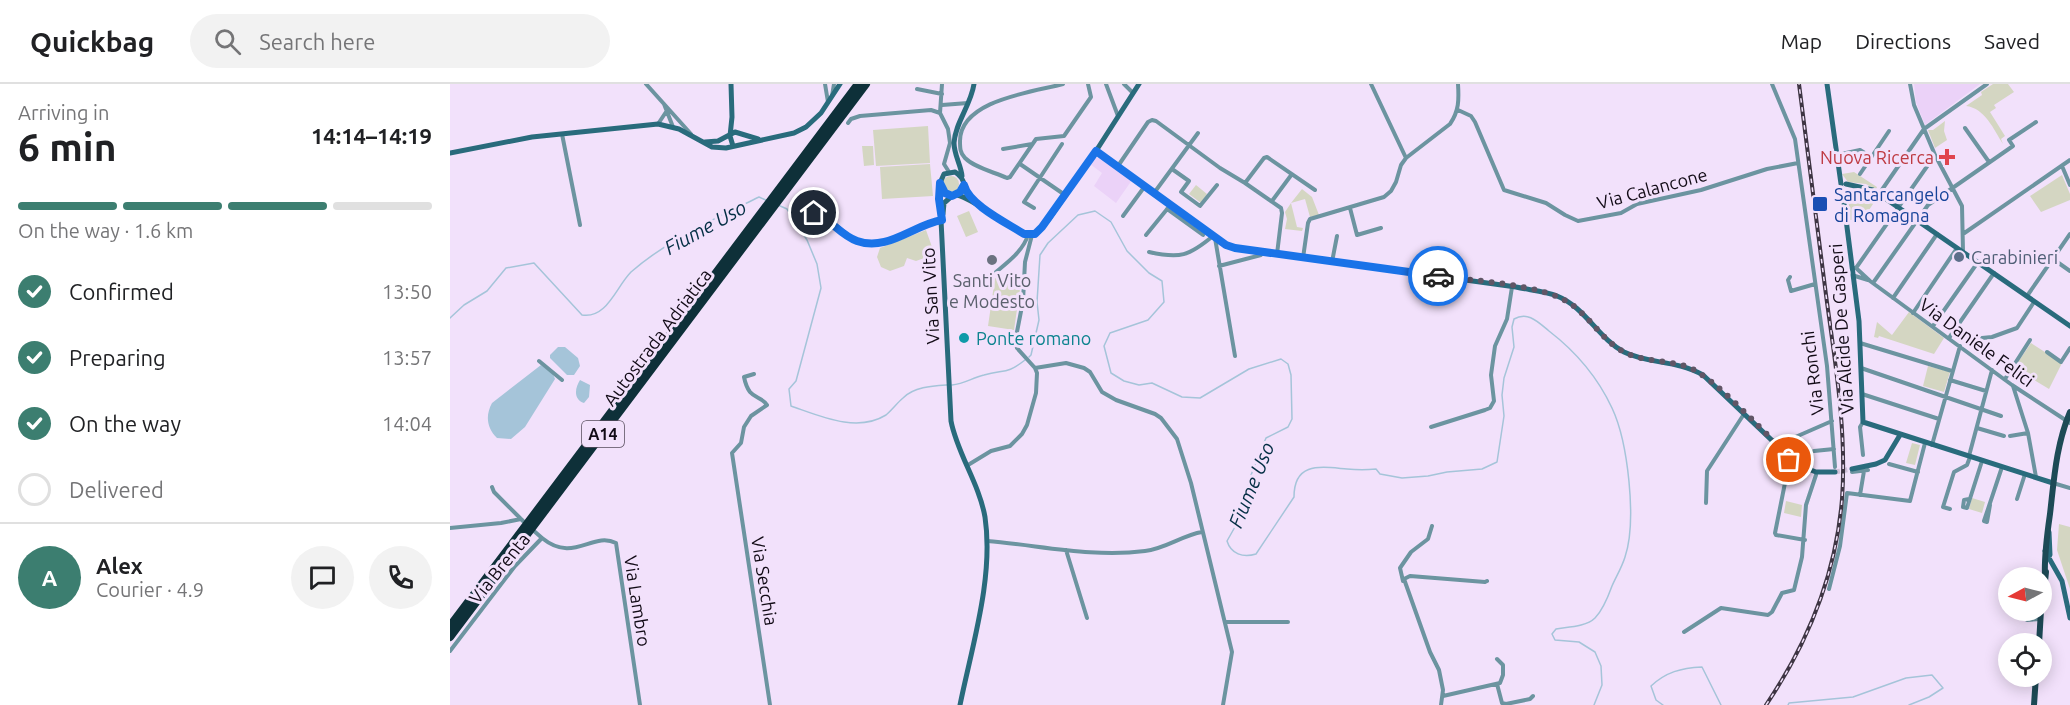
<!DOCTYPE html>
<meta charset="utf-8">
<style>
body{margin:0;font-family:Ubuntu,sans-serif;background:#f2f2f2;color:#202124;height:100vh;display:flex;flex-direction:column;font-size:22px;white-space:nowrap}
*{box-sizing:border-box;margin:0}
p{font-size:20px;color:#757577}
.icon{flex:none;width:33px;height:33px;fill:none;stroke:currentColor;stroke-width:2;stroke-linecap:round;stroke-linejoin:round}
.map{position:relative;flex:1;overflow:hidden}
.sheet{display:flex;flex-direction:column;background:#fff;width:450px}
.sheet>*{flex:none}
.needle{width:39px;rotate:263deg}
.fabs{position:absolute;left:1548px;top:483px;display:grid;gap:12px}
.fabs a{display:grid;place-items:center;width:54px;height:54px;border-radius:50%;background:#fff;box-shadow:0 3px 15px #0003;font-size:30px}
.pin{position:absolute;display:grid;place-items:center;width:51px;height:51px;color:#fff;margin:-26px;border:3px solid #fff;border-radius:50%;box-shadow:0 2px 6px #0007}
.courier{position:absolute;display:grid;place-items:center;width:60px;height:60px;margin:-30px;border:4px solid #1a73e8;border-radius:50%;background:#fff;color:#222;box-shadow:0 2px 8px #0007}
.head em{font-style:normal;font-weight:600}
.head div{display:flex;flex-direction:column-reverse}
.head{display:flex;align-items:center;justify-content:space-between;height:102px;padding:0 18px}
h1{font-size:39px;font-weight:600;line-height:45px}
.bar{display:grid;grid-template-columns:repeat(4,1fr);gap:9px 6px;align-content:center;height:72px;padding:0 18px}
.bar i{height:8px;border-radius:4px;background:#e0e0e0}
.bar .active{background:#3c7e70}
.bar p{grid-column:span 4}
.line{display:flex;align-items:center;gap:15px;padding:0 18px;border-top:2px solid #e0e0e0}
.line div{flex:1}
.round{display:grid;place-items:center;flex:none;width:63px;height:63px;border-radius:32px;background:#f2f2f2}
ol{padding:0 18px;list-style:none}
li{display:flex;align-items:center;gap:18px;height:66px}
li p{margin-inline-start:auto}
li .icon{padding:6px;border-radius:50%;background:#3c7e70;color:#fff;stroke-width:4}
li:last-child{color:#757577}
li i{width:33px;height:33px;border:3px solid #e0e0e0;border-radius:50%}
header{display:flex;align-items:center;gap:36px;box-sizing:border-box;height:84px;padding:0 30px;background:#fff;border-bottom:2px solid #e0e0e0}
header strong{font-size:28px}
nav{display:flex;gap:33px;margin-inline-start:auto;font-size:21px}
.search{width:420px;height:54px;background:#f2f2f2;display:flex;align-items:center;gap:15px;box-sizing:border-box;padding:0 21px;border-radius:33px;color:#757577;font-size:22px}
main{display:flex;flex:1;min-height:0}
.map>svg:first-child{display:block}
.built{fill:#ebd2f8}
.green{fill:#d4d6c2}
.water{fill:#a5c4d9}
.lines{fill:none;stroke-linecap:round;stroke-linejoin:round}
.stream{stroke:#a5c4d9;stroke-width:1.5}
.secondary-tunnel{stroke:#d0c1d9;stroke-width:5;stroke-dasharray:5 2.5;stroke-linecap:butt}
.street{stroke:#6c94a0;stroke-width:4}
.secondary{stroke:#296b7c;stroke-width:5}
.primary{stroke:#1d4a56;stroke-width:6}
.highway{stroke:#0e3039;stroke-width:8}
.rail-casing{stroke:#3e3543;stroke-width:4}
.rail{stroke:#f2e1fb;stroke-width:1.5;stroke-dasharray:4.5;stroke-linecap:butt}
.done{stroke:#605666;stroke-width:6;stroke-dasharray:0 10.8}
.route{stroke:#1a73e8;stroke-width:8}
.health-dot{fill:#e0444e;stroke:#f2e1fb;stroke-width:2}
.transit-dot{fill:#1a4fb4;stroke:#f2e1fb;stroke-width:2}
.service-dot{fill:#5c6f8a;stroke:#f2e1fb;stroke-width:2}
.worship-dot{fill:#6b7280;stroke:#f2e1fb;stroke-width:2}
.culture-dot{fill:#0f9aa8;stroke:#f2e1fb;stroke-width:2}
.labels{text-anchor:middle;dominant-baseline:central;stroke-width:6;stroke-linejoin:round;paint-order:stroke}
.shield{fill:#f2e1fb;stroke:#554b5b;stroke-width:1.5}
.shield-label{font-size:16px;font-weight:bold;fill:#120b16}
.health-label{font-size:18px;fill:#be3a42;stroke:#f2e1fb;text-anchor:end}
.street-label{font-size:18px;fill:#120b16;stroke:#f2e1fb}
.transit-label{font-size:18px;fill:#164399;stroke:#f2e1fb;text-anchor:start}
.service-label{font-size:18px;fill:#4e5e75;stroke:#f2e1fb;text-anchor:start}
.worship-label{font-size:18px;fill:#5b616d;stroke:#f2e1fb}
.culture-label{font-size:18px;fill:#0d838f;stroke:#f2e1fb;text-anchor:start}
.water-label{font-size:20px;font-style:italic;fill:#032e44;stroke:#f2e1fb}
</style>
<header>
<strong>Quickbag</strong>
<div class="search"><svg class="icon" aria-label="search" viewBox="0 0 24 24"><circle cx="10" cy="10" r="6"/><path d="M15 15l6 6"/></svg>Search here</div>
<nav><a>Map</a><a>Directions</a><a>Saved</a></nav>
</header>
<main>
<section class="sheet">
<div class="head"><div><h1>6 min</h1><p>Arriving in</p></div><em>14:14–14:19</em></div>
<div class="bar"><i class="active"></i><i class="active"></i><i class="active"></i><i></i><p>On the way · 1.6 km</p></div>
<ol>
<li><svg class="icon" aria-label="check" viewBox="0 0 24 24"><path d="M5 12l5 5 9-10"/></svg>Confirmed<p>13:50</p></li>
<li><svg class="icon" aria-label="check" viewBox="0 0 24 24"><path d="M5 12l5 5 9-10"/></svg>Preparing<p>13:57</p></li>
<li><svg class="icon" aria-label="check" viewBox="0 0 24 24"><path d="M5 12l5 5 9-10"/></svg>On the way<p>14:04</p></li>
<li><i></i>Delivered</li>
</ol>
<div class="line" style="height:108px"><b class="round" style="background:#3c7e70;color:#fff">A</b><div><b>Alex</b><p>Courier · 4.9</p></div><a class="round"><svg class="icon" aria-label="chat" viewBox="0 0 24 24"><path d="M4 5h16v11H9l-5 4z"/></svg></a><a class="round"><svg class="icon" aria-label="phone" viewBox="0 0 24 24"><path d="M5 4h4l2 5-3 2q2 4 5 5l2-3 5 2v4C11 20 4 13 5 4z"/></svg></a></div>
</section>
<div class="map">
<svg width="1620" height="621" viewBox="0 0 1620 621">
<rect width="100%" height="100%" fill="#f2e1fb"/>
<!-- built -->
<path class="built" d="M1464,0H1530L1475,41L1466,18Z
M650,73L682,96L666,119L644,102L652,89L640,80L645,74Z"/>
<!-- green -->
<path class="green" d="M1543,0H1558L1564,8L1544,21L1546,24L1540,28L1555,52L1551,55L1553,60C1544,46 1535,24 1516,22L1532,11L1531,8Z
M1495,37L1494,47L1497,56L1485,64L1478,46H1483Z
M478,42L480,79L426,82L423,46Z
M412,62H423L424,81L414,82Z
M480,80L483,112L432,115L430,83Z
M1404,88L1427,103L1426,106L1416,100L1398,98L1392,90Z
M1612,91L1620,110V116L1591,128L1580,112Z
M493 100a8 8 0 1 1 16 0a8 8 0 1 1-16 0Z
M746,101L757,110L751,119L739,110Z
M852,105L862,113L869,131L860,133L855,115L841,119Z
M1412,106L1427,114L1413,135L1400,136L1398,109L1401,107Z
M841,119L847,143L853,144L852,147L835,145L837,135L835,128Z
M519,127L528,148L516,153L507,132Z
M476,146L482,163L477,173L466,177L457,174L454,182L440,187L431,183L427,173L430,164Z
M545,194L571,198L564,246L538,242Z
M1459,228L1494,254L1484,270L1429,252L1428,254L1424,253L1427,238L1442,251Z
M1581,259L1612,279L1599,305L1564,284Z
M1478,282L1500,288L1494,308L1473,302Z
M1462,359L1470,361L1465,381L1456,379Z
M1341,379L1351,386L1349,398L1337,397Z
M1522,414L1535,418L1532,429L1519,425Z
M1336,417L1352,421L1351,433L1334,429Z
M1609,440L1620,443V505L1607,466Z"/>
<!-- water -->
<path class="water" d="M108,263H115L128,274L130,282L124,291H117L100,274V271Z
M91,281L103,290L105,295L75,343L61,355L47,354C37,344 35,332 42,319Z
M130,296L140,301L139,313L134,319C123,315 125,304 130,296Z"/>
<g class="lines">
<!-- stream -->
<path class="stream" d="M328,121L337,125L357,156L367,180L371,204L346,297L339,305L341,322C370,332 407,349 436,331C442,326 447,319 453,314C464,303 482,302 497,301
M0,234L14,221L37,207L56,184L84,179L132,231C157,235 166,203 181,188C219,155 264,135 309,113L318,117
M579,273L581,271L589,236L587,218L590,171L598,159L628,131L645,127L661,138L677,167L699,189L712,197L714,218L698,236L660,249L654,262L661,289L674,297L689,301L702,299L732,313L750,314L799,285L831,275L838,280L841,291L842,335L838,343L816,354L799,396L794,427L777,457C781,470 793,474 806,470L844,413C844,377 872,383 897,385C907,386 917,386 926,385L930,390L952,394L978,392L997,388L1032,385L1047,378L1054,332L1052,311L1054,294L1064,263L1062,243L1064,235C1078,227 1088,238 1099,247C1125,267 1148,294 1162,324C1178,358 1187,437 1175,473C1172,483 1166,493 1162,502C1158,513 1153,526 1145,534C1136,543 1117,543 1106,545L1102,550L1105,556L1129,558L1145,568L1151,582L1152,601L1144,621
M502,301C514,300 522,294 534,291C554,285 556,291 575,276
M1213,621L1206,616L1201,602C1216,588 1231,584 1252,583L1271,621
M1338,621L1339,619L1403,613L1456,594L1482,591L1493,604L1479,613L1459,621"/>
<!-- secondary-tunnel -->
<path class="secondary-tunnel" d="M1385,388L1402,385"/>
<!-- street -->
<path class="street" d="M196,0L241,50
M375,0L378,18
M492,0L490,29L498,45L500,59L494,80L499,88
M613,0C583,8 510,16 510,57C510,64 510,69 515,74C525,84 544,88 557,94L560,93L586,55L614,52L641,13L638,0
M656,0L668,32
M674,0L683,9
M921,0L956,74
M1322,0L1345,55L1377,282L1385,383
M1460,0L1464,21L1485,71L1512,122L1513,167
M467,5L492,10
M382,12L384,0
M214,20L223,43
M492,21L518,19
M1008,26L1021,32L1025,38L1054,106L1096,119L1115,131L1128,137L1171,129L1187,120L1251,106L1317,85L1348,79
M398,39L401,35L410,32L481,26L490,29
M208,40L216,28
M1515,44L1539,78
M112,50L130,141
M553,65L582,60
M1387,71L1410,66L1421,73
M570,80L615,111
M668,82L698,38L702,36L706,37L770,84L795,99L831,124L832,129L827,170
M1612,82L1620,101
M722,85L739,97L731,108L750,122L767,101
M1410,90L1439,47
M795,99L814,74L817,73L865,106
M704,109L748,49
M1429,110L1474,45L1537,0
M822,117L842,90
M584,124L574,118L612,60
M900,124L907,151L931,144
M717,125L753,151
M357,126C364,130 373,131 379,136C400,151 401,160 430,160L491,136
M673,132L695,102
M1513,150L1620,76
M696,151L718,124
M765,154L785,272
M699,168C730,175 739,172 763,152
M853,174L858,139L860,135L934,113L941,107L946,98L951,81L956,74L1000,40C1009,27 1009,16 1008,0
M1603,175L1620,187
M882,178L887,152
M769,182L811,171L813,168
M1404,184H1406L1420,197L1562,301L1620,339
M1406,184L1485,71
M546,188C558,178 573,167 578,151
M1405,192L1418,196
M1340,193L1338,196L1341,207L1365,200
M1423,199L1478,121L1563,62L1559,56L1586,38
M1577,212L1620,150
M1443,214L1487,150
M1463,229L1507,164
M1483,242L1528,178
M1499,254L1544,189
M1532,254L1542,253L1567,244L1584,218
M1410,259L1502,287
M1597,268L1611,278L1620,264
M89,277L112,296
M585,284L616,279L634,284L640,288L652,308L666,316L705,330L711,334L727,355L741,399L782,568L773,621
M1411,284L1551,332
M304,290L294,293C295,298 297,304 300,308C305,314 313,314 317,321L301,332L294,343L291,359L282,369L320,621
M1555,295L1580,256
M1500,296L1536,307
M1563,302L1578,349L1586,393
M1412,310L1489,335
M981,343L1035,326L1040,324L1044,317L1041,291L1045,262L1057,235L1062,203
M1527,344L1554,352
M1560,352L1578,349
M1327,361L1382,337
M1482,361L1510,262
M1364,367L1384,365
M1413,371L1410,343L1413,338
M1519,372L1542,286
M1340,374L1325,449L1326,451L1355,456
M1439,380L1468,388
M518,381L541,367L560,362L572,350L577,341L586,309L587,289L585,284L567,264L565,258L573,217L575,178L582,151
M1402,388L1418,386
M1603,399L1620,404
M42,403L44,408L70,434
M1410,411L1414,387
M1567,415L1575,390
M1256,419L1257,387L1294,330
M1540,421L1537,438L1534,437L1552,383
M1513,423L1517,424L1532,377
M1513,423L1514,416L1519,415
M1500,425L1493,423L1504,388L1517,381L1520,373
M0,444L51,439L71,435L73,437
M92,454C124,480 142,447 166,459L190,621
M537,457C589,461 642,474 695,467C715,465 733,451 752,448
M616,466L637,534
M953,497L950,484L961,468L978,455L982,442
M1379,505L1390,462L1397,409L1460,417L1475,359
M1569,526L1571,531L1577,536L1590,535
M776,538H838
M1234,548L1271,524L1318,531L1322,528L1332,509L1344,506L1352,473L1356,421L1366,391
M0,567L65,482L92,454L84,447
M1047,600L1052,619L1056,620L1080,615L1083,612
M993,612L1050,599L1053,591V581L1047,575
M991,621L993,606L989,586L980,568L954,495L960,492L1035,498L1037,497"/>
<!-- secondary -->
<path class="secondary" d="M281,0L282,33L280,52L283,62
M1377,0L1391,100
M255,58L268,57L285,48L308,55
M646,67L775,161L785,164L1066,203C1079,206 1095,207 1107,212C1135,223 1148,254 1174,268C1198,280 1227,276 1253,291L1348,381L1366,388H1385
M0,69L82,53L208,40L229,45L262,63L276,64L344,49L356,43L371,29L390,0
M512,92C511,81 504,71 504,59C505,39 521,21 524,0
M490,99L489,115L491,136L501,337C507,369 529,399 535,433C544,493 522,562 510,621
M1396,100L1423,106L1620,242
M514,101L510,108L502,112L495,109L490,99L494,90L505,88C516,94 513,105 522,114
M1392,104L1409,237L1413,338L1603,399
M507,111C530,116 565,154 585,150L599,135L646,67L689,0
M493,130L494,119L502,112
M1402,385L1426,380L1435,376L1450,351
M1599,448L1600,471
M1595,467L1612,497L1620,534"/>
<!-- primary -->
<path class="primary" d="M1595,492C1594,471 1597,451 1600,430C1604,396 1606,361 1620,328
M1592,526L1596,488
M1589,560L1591,526
M1584,621L1586,592"/>
<!-- highway -->
<path class="highway" d="M0,542L408,0
M0,553L416,0"/>
<defs>
<path id="rail" d="M1316,621C1358,559 1386,490 1392,415C1397,347 1385,278 1376,211C1367,141 1358,71 1349,0"/>
</defs>
<!-- rail casing -->
<use href="#rail" class="rail-casing"/>
<!-- rail -->
<use href="#rail" class="rail"/>
</g>
<g class="lines">
<!-- done -->
<path class="done" d="M988,192C1024,197 1093,200 1121,220C1141,234 1154,259 1176,269C1195,278 1218,276 1238,283C1265,294 1307,342 1331,364L1340,374L1339,376"/>
<!-- route -->
<path class="route" d="M364,129C381,135 390,151 407,157C437,168 463,141 492,136L489,115L490,99L495,109L502,112L510,108L514,101C519,121 557,139 574,150H585L592,143L646,67L776,161L785,164L988,192"/>
</g>
<!-- markers -->
<path class="health-dot" d="M1494 64h6v6h6v6h-6v6h-6v-6h-6v-6h6z"/>
<rect class="transit-dot" x="1362" y="112" width="16" height="16" rx="3"/>
<circle class="service-dot" cx="1509" cy="173" r="6"/>
<circle class="worship-dot" cx="542" cy="176" r="6"/>
<circle class="culture-dot" cx="514" cy="254" r="6"/>
<g class="labels">
<!-- shield labels -->
<rect class="shield" x="132" y="337" width="42" height="26" rx="4.5"/>
<g class="shield-label">
<text x="153" y="350">A14</text>
</g>
<!-- health labels -->
<g class="health-label">
<text x="1484" y="73">Nuova Ricerca</text>
</g>
<!-- street labels -->
<g class="street-label">
<text transform="translate(1202 104) rotate(-15)">Via Calancone</text>
<text transform="translate(480 212) rotate(-93)">Via San Vito</text>
<text transform="translate(1391 245) rotate(-94)">Via Alcide De Gasperi</text>
<text transform="translate(207 253) rotate(-53)">Autostrada Adriatica</text>
<text transform="translate(1527 258) rotate(36)">Via Daniele Felici</text>
<text transform="translate(1362 289) rotate(-97)">Via Ronchi</text>
<text transform="translate(49 484) rotate(-51)">Via Brenta</text>
<text transform="translate(315 497) rotate(81)">Via Secchia</text>
<text transform="translate(188 517) rotate(81)">Via Lambro</text>
</g>
<!-- transit labels -->
<g class="transit-label">
<text x="1384" y="110">Santarcangelo<tspan x="1384" dy="21">di Romagna</tspan></text>
</g>
<!-- service labels -->
<g class="service-label">
<text x="1521" y="173">Carabinieri</text>
</g>
<!-- worship labels -->
<g class="worship-label">
<text x="542" y="196">Santi Vito<tspan x="542" dy="21">e Modesto</tspan></text>
</g>
<!-- culture labels -->
<g class="culture-label">
<text x="526" y="254">Ponte romano</text>
</g>
<!-- water labels -->
<g class="water-label">
<text transform="translate(255 143) rotate(-29)">Fiume Uso</text>
<text transform="translate(801 401) rotate(-68)">Fiume Uso</text>
</g>
</g>
</svg>
<div class="fabs">
<a><svg class="needle" viewBox="-14 -14 28 28"><path d="M0-13l5 13h-10z" fill="#e53935"/><path d="M0 13l5-13h-10z" fill="#757577"/></svg></a>
<a><svg class="icon" aria-label="locate" viewBox="0 0 24 24"><circle cx="12" cy="12" r="6"/><path d="M12 2v4M12 18v4M2 12h4M18 12h4"/></svg></a>
</div>
<div class="pin" style="left:1339px;top:376px;background:#ea580c"><svg class="icon" aria-label="bag" viewBox="0 0 24 24"><path d="M5 8h14l-1 12H6zM9 8a3 3 0 0 1 6 0"/></svg></div>
<div class="pin" style="left:364px;top:129px;background:#1f2937"><svg class="icon" aria-label="home" viewBox="0 0 24 24"><path d="M3 11l9-7 9 7M6 9v11h12V9"/></svg></div>
<div class="courier" style="left:988px;top:192px"><svg class="icon" aria-label="car" viewBox="0 0 24 24"><path d="M5 17H2v-5l4-1 3-4h7l3 4 3 1v5h-3M9 17h6M6 11h13"/><circle cx="7" cy="17" r="2"/><circle cx="17" cy="17" r="2"/></svg></div>
</div>
</main>
